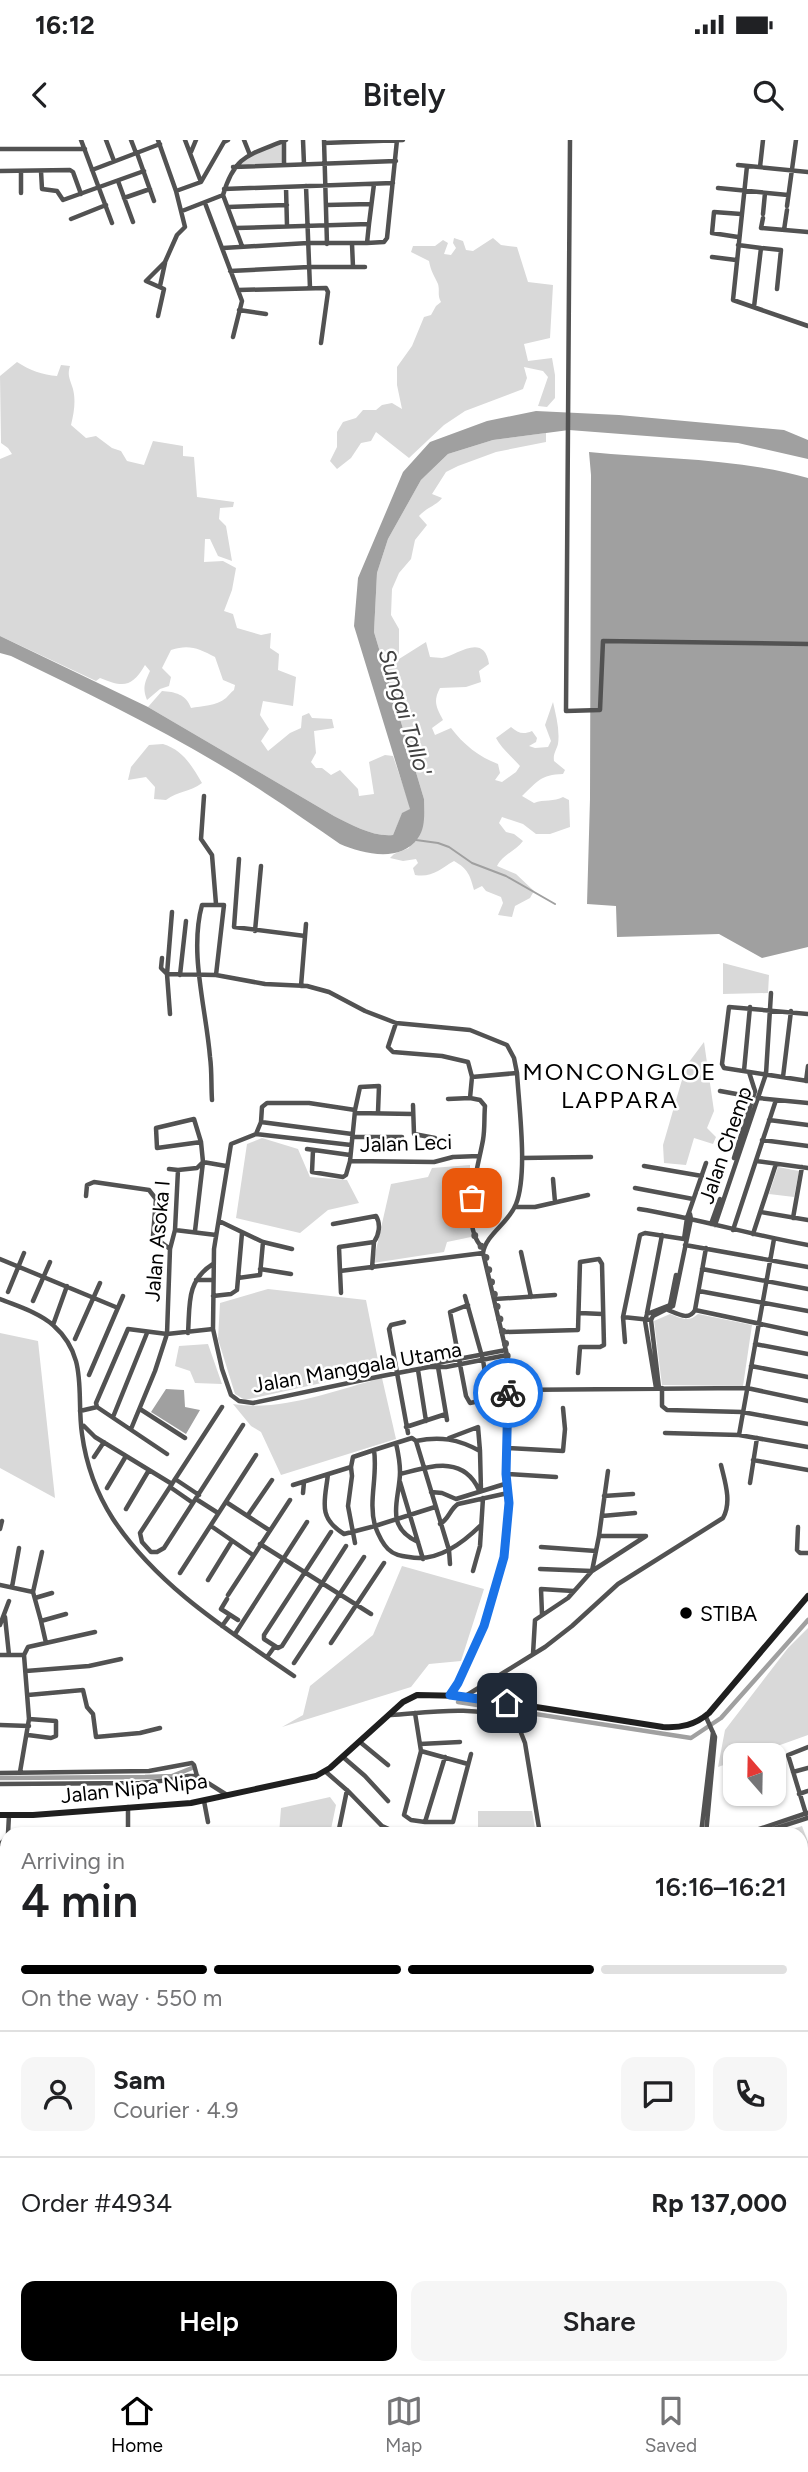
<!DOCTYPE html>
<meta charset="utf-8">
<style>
body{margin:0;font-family:Figtree,sans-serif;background:#f6f6f6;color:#202124;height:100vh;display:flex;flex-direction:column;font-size:26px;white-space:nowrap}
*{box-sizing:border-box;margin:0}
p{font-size:23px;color:#757577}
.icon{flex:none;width:38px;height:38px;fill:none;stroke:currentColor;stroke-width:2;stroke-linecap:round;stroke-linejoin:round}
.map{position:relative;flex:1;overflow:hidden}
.drawer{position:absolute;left:0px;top:1687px;width:808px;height:548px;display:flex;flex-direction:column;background:#fff;border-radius:21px 21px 0 0;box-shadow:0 2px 5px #0004}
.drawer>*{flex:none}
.needle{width:46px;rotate:340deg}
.buttons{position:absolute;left:723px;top:1603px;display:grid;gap:14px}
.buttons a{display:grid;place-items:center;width:63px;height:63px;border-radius:14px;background:#fff;box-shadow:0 2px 5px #0004;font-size:35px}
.pin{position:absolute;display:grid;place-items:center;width:60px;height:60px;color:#fff;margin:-30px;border-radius:14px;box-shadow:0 4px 10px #0006}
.courier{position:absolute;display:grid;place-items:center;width:70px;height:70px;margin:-35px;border:5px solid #1a73e8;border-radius:50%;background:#fff;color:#222;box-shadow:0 2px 9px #0007}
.head em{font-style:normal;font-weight:600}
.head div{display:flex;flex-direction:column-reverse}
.head{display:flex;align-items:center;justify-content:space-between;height:119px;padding:0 21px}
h1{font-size:46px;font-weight:600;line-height:52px}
.bar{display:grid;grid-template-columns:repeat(4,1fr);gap:10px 7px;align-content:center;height:84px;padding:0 21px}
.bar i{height:9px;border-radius:5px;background:#e0e0e0}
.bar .active{background:#000}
.bar p{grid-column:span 4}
.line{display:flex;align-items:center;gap:18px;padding:0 21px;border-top:2px solid #e0e0e0}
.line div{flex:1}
.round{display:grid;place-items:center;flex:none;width:74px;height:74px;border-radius:14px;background:#f6f6f6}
.primary-button{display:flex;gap:14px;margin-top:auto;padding:14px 21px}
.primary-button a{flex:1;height:80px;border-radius:14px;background:#000;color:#fff;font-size:28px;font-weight:600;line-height:80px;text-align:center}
.primary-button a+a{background:#f6f6f6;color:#202124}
.status{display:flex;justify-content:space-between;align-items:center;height:49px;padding:0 35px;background:#fff;direction:ltr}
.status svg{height:19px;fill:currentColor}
header{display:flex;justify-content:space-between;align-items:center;height:91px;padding:0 21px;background:#fff;font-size:32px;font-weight:600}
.tab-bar{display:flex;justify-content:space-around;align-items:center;height:98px;border-top:2px solid #e0e0e0;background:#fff;font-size:19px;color:#757577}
.tab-bar a{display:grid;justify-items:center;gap:4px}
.tab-bar .active{color:#000}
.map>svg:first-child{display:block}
.green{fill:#d9d9d9}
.water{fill:#a0a0a0}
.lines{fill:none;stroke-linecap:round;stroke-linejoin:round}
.stream{stroke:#a0a0a0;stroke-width:2}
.canal{stroke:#a0a0a0;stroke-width:4.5}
.street{stroke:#525252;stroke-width:4.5}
.secondary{stroke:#1f1f1f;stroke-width:6}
.done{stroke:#595959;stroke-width:7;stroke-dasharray:0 12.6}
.route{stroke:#1a73e8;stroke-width:9}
.poi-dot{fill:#000;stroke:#fff;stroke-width:2.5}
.labels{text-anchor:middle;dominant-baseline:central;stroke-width:5;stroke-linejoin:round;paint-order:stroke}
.street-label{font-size:21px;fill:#000;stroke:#fff}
.poi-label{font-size:21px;fill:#000;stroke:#fff;text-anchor:start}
.water-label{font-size:23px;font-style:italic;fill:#414141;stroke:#fff}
.quarter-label{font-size:24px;letter-spacing:2px;fill:#000;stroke:#fff}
</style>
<div class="status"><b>16:12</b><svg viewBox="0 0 49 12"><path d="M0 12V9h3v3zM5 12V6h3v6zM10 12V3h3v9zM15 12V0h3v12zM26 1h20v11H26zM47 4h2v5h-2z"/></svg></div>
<header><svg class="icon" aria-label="back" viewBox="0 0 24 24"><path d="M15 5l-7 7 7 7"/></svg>Bitely<svg class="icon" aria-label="search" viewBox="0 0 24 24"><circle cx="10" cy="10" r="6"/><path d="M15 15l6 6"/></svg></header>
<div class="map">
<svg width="808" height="2234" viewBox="0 0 808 2234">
<rect width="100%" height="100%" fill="#fff"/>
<!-- green -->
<path class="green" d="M282,3L283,24L237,26L244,19Z
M454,98L463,101L466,110L473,111L493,98L501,105L517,107L528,142L553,145L550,198L524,204L528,221L552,218L555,235V258L547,267L538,266L548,237L543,231L524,227L527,238L523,249L465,271L444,285L409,318L376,292L371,301L361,303L351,318L337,329L330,321L337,307V292L343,282L356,278L363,270H376L382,265L392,263L402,269L397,245V227L412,206L424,177L431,175L436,166L441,162C437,155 440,151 438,144C434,135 431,132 429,121L411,112L413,106H435L443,100L448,103L444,114L451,115L456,108L453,103Z
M17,222C29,230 43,235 57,236L61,225L70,226C67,236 70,239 73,249C76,261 74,273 71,285L86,298L96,296L112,308L121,311L127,321L144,325L153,301L183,306V316L194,317L197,357L234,362L233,367L220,368L219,379L226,386L232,421L218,416L210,399H205L204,422L223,421L236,428L232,450L224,471L233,474L237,488L261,495L271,493L270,508L279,514L278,530L296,537L293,566L263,561L260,575L269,589L261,601L268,611L290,593L301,588L302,576L309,573L312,578L332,579L334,588L314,591L316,613L311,622L316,628H322L331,635L340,630L358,649L359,656L374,654L369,622L385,615L393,616L411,669L402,674L393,695C373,697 352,685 334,676L148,567L162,551C175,552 186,554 191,568C202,566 216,566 226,558C229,555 231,552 234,550L235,545L223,540L215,517C199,509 190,504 171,510L162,528L171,537L169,546L160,549L147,560C142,548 145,542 150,531L145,525C132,547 124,548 100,538L96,541L0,496V319L12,314L8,308L1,303L0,236Z
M546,293V302L496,312L458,326L446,332L432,354L442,358C436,366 427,367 419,376L427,385L415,400L411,419L399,433L392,449L391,475L399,489V519L426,502L430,517C434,517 438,518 442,518C455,517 484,491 489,524L479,531L481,542L466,547L440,548C433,561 436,567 443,580L432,588L435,595L451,588C463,604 479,617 498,624L500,633L495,640L502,642L516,632L520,626C512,617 501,608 496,598L511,587C518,593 523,595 532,591L537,598L536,602L529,606L535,608L548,607L551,601L545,585L553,562C556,576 560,590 558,604C556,611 553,614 554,621L565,630L563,634C540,635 538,641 522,656L534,663C544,659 554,662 563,657L569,660L570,687L550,694H536L523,684L502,677L499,683L506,692L514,694L523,701C516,711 503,714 497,726L516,734L534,751L530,758L515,766L512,777L498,775L503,763L501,757L486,751L482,746L474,750C470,735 468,729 454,721C440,729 432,738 415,735L413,728L418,723L416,719L403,721L390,718L394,714L409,708L424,659L374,492L377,433L388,399L421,340L448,314L493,300Z
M163,604C183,610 192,626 202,643C190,652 178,651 166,660L154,659L155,647L146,637L128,640L131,627L149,605Z
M723,823L769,835L768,853L723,854Z
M704,902L714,971L707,988L716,997L713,1004L694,998L686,1025L664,1023L663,1005L686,926Z
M262,998L298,1009L310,1037L347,1040L359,1063L328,1070L300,1093L236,1078L247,1004Z
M470,1025L471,1097L447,1102L444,1112L373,1123L391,1044L428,1037L432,1028Z
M778,1027L799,1031L794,1057L769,1054Z
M268,1149L366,1160L380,1230L245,1260L235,1254L218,1199L220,1163Z
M670,1174C681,1178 688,1183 698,1174L752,1185L743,1246L662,1245L654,1181Z
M0,1193L38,1201L55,1358L0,1328Z
M208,1204L222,1244L195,1243L190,1231L175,1226L179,1206Z
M382,1238L396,1299L281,1335L261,1292L251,1286L233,1264C282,1272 335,1250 382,1238Z
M402,1426L484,1449L461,1521L429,1524L411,1547L282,1587L303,1575L310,1546L373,1495Z
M808,1488V1595L752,1615H735V1621L718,1627L725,1590L788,1508Z
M330,1657L336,1665L330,1694H279L281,1668Z
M478,1671H532L536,1694H478Z
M802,1686L808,1702V1769L802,1770V1694H777Z
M808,1793V1932L804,1933L802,1928V1795Z
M7,1802V1852L0,1851V1803Z
M0,1962L7,1963V2029L5,2024L0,2021Z"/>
<!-- water -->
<path class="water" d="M536,271L619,275L784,290L808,300V319L738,303L569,290L493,300L448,314L421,340L388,399L377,433L374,492L424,659C424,672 426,687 418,698C401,723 363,714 340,704C315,687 290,669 265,653C185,600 97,558 11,516L0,513V496L148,567L334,676C352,685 373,697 393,695L402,673L410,669L354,486L358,438L403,332L430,302L487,281Z
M589,312C662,319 737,318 808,338V807L762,818L719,794L617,797L616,766L587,764L590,659L591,335Z
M166,1249L184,1250L185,1267L200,1270L186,1294L151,1272Z"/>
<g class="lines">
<!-- stream -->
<path class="stream" d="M416,700L438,703L449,707L472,723L506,736L555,764"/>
<!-- canal -->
<path class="canal" d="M458,1562L691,1598L721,1578L808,1480
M0,1638L145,1637L172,1636L192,1628"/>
<!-- street -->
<path class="street" d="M81,0L112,83
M106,0L114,21
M131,0L136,13
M158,0L176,51L185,87L177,95L165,122L146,141L164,149L158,176
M185,0L201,42
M244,0L250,15
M303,0L304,24
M324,0L327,104
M570,0L566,571L600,570L603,501L808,504
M284,1V24
M324,3L403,0
M0,9H85
M191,12L196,0
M137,13L154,61
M738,25L808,32
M747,26L733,160L808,186
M233,27L396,21
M760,27L763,0
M92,30L160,4
M0,31L70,30L73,32L81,54
M41,31L42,49L57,51L63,60L144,31
M118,41L133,82
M306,46L310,148
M286,47L287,86
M718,48L788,55
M224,49L393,43
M176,51L201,42L224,2L228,0
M21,53V31
M124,58L150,49
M205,63L242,161L233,197
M326,65L371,64
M787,66L796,0
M228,67L287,65
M182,71L223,55
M763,74L765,53
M763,78L761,88L808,92
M71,79L106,65
M369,84L374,44
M784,90L787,70
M738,97L712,93L714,72L741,74
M367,103L384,102L387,98L397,0
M352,104L353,127
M738,105L761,108L754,167
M242,106L223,55C235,14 250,15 286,0
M223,108L308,103H367L369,84L236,88
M761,108L781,110L777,149
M712,117L736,120
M230,131L309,127H365
M160,146L165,123
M238,150L326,148L328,152L321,203
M239,170L266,174
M204,656L201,699L212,715L216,764
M239,719L234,787L305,796
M172,772L167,834L216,835L265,844L307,846L329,852L365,871L396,883L470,890L507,905L514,918L517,933C519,967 528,1034 516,1064C509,1083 486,1094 483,1113L507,1215L508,1381L501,1432L486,1481L458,1543L450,1555
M255,791L261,726
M162,818L161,828L167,834L170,874
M180,835L186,781
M301,846L306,784
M808,874L729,867L722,924L724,928L808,941
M396,883L388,907L393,912L442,916L468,922L472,937L470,958L480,960L485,966C484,977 485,989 483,1000C478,1028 459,1087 483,1108
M744,931L750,867
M472,937L517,933
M783,937L791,871
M806,941L808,926
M720,951L753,957
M758,958L808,963
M448,959L470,958
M212,960C211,946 212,931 210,917C206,868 189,813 202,765H224L216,835
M413,965L414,994L435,998
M378,972L379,946L360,947L355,970L309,963H267L262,967L261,982L256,994L231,1004L214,1109L213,1189L222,1229L231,1255L239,1261L253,1263L382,1236L429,1227H446L507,1215
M355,973L413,974
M194,979L201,1002L157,1008L156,988Z
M769,980L808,985
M261,982L352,994
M256,994L351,1005
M352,997H402
M762,1000L808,1006
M307,1009L350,1015
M313,1010L312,1032L343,1037L346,1035L350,1021L434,1022L453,1017L479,1016
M522,1018L591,1017
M734,1018L755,951L749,932
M350,1021L355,971
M756,1021L808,1028
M203,1022L226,1026
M644,1026L702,1036
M169,1029L178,1030
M553,1039L555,1062
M635,1048L693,1059
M86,1056L87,1045L94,1042L149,1050L156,1059L153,1096L170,1109
M515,1067H535L588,1055
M639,1069C696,1078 751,1095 808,1105
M761,1072L808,1080
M793,1078L802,1027
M219,1081L263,1102L292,1109
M333,1084L376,1076C381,1084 379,1095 374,1102L339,1107L340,1131L483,1113
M711,1084L720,1059
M715,1085L766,934L771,853
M175,1090L216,1095
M733,1090L776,960
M195,1091L203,1022L201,1002
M753,1094L776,1024
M684,1099L645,1093L640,1095L623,1177L651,1180L653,1176L673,1166L691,1079L690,1074
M684,1099L687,1078L706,1023
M685,1105L808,1127
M706,1108L695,1170L808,1194
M521,1112L531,1157
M0,1119L118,1168
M372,1128L374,1102
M260,1129L291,1134
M702,1129L808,1149
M340,1131L341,1153
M238,1138L260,1135L263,1102
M196,1140H212
M699,1151L808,1171
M8,1152L24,1113
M213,1156L231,1154L237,1150L242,1093
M465,1156L483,1220L490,1266
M0,1159C17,1166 38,1172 53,1185C89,1217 76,1253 82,1294C86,1324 97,1354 113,1379C158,1447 229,1491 294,1536
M495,1159L555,1155
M33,1161L50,1122
M468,1165L450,1172L466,1256L470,1263L489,1259
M668,1170C678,1174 689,1181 695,1170
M580,1173L602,1174
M647,1173L662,1095
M623,1177L625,1202
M651,1180L659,1248
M404,1182L391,1185L389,1189L408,1293
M53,1185L67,1146
M504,1192L578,1190L580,1122L599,1119L602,1124L604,1205L600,1207H580L578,1233
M188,1193C190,1164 186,1141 213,1124
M75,1199L100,1143
M755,1204L808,1214
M751,1226L808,1237
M430,1227L437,1223L506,1210
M438,1227L447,1280
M418,1230L426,1281
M89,1235L123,1156
M656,1248L645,1181L647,1174L670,1165L676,1135
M662,1248V1266L667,1270L742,1272L808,1284
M508,1250L747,1248L808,1261
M97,1267L96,1263L128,1189L167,1194L213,1189
M97,1267L167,1314
M222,1267L140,1393L142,1402L151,1412H157L164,1408L243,1285
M140,1269L185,1298
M80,1271L97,1267
M113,1277L147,1193
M84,1286L95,1297L172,1344
M406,1287L446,1274
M131,1289L155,1231L167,1194L170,1109L175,1090L178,1030L197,1028L203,1022
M665,1293L739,1295L808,1307
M739,1295L774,1099
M449,1298L478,1287L480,1311
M416,1301C440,1296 458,1299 480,1311L481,1351
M396,1303L412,1298L416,1301L449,1410L450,1424
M506,1308L563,1311L565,1289L563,1268
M374,1310L396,1303C398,1312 400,1322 400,1332C400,1359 383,1386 418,1402
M94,1317L104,1302
M753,1320L808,1330
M351,1327L353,1317L374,1310C378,1336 368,1361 375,1386L435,1367
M328,1334C325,1361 317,1377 344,1394L375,1386C378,1394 382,1403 388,1409C394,1415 401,1416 409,1417C437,1423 462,1404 481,1385
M400,1334C429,1327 463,1314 479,1350
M507,1334L556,1337
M175,1339L199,1355
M400,1342L423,1419
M750,1343L757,1298
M293,1345L351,1327L352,1336L348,1366L355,1403
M170,1347L193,1363
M107,1348L126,1316
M431,1352L442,1353L456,1359L508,1343
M303,1353L304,1342
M604,1356L633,1354
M196,1359L218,1373
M226,1362L269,1390
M126,1369L149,1330
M248,1375L272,1340
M602,1376L635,1373
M440,1384C449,1379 450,1369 458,1364L508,1353
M211,1386L253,1415
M798,1387L797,1410L800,1413H808
M0,1389L2,1381
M331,1392L264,1495V1499L278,1508L282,1506L346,1406
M599,1396H646L592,1431Z
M599,1396L608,1331
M260,1404L371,1474
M541,1407L596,1411
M473,1431L480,1406L483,1358
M180,1433L256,1315
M208,1440L232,1401
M0,1445L33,1452L41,1481
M12,1447L19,1408
M33,1452L42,1412
M228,1455L290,1360
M35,1458L52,1453
M227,1459L221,1469L238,1480
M542,1474L541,1449L573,1451
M5,1477L9,1515
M0,1485L9,1461
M222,1486L230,1475
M235,1494L307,1382
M46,1503L95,1492
M331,1503L384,1423
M533,1514L535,1480L568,1458L592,1431L540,1429
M0,1515H24
M24,1515L28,1507L46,1503L41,1481L66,1474
M267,1517L275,1506
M294,1523L364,1417
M26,1531L89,1526L121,1519
M28,1555L83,1550L87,1567L93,1574L96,1597L140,1593L160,1588
M467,1555L545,1507L572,1486L618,1444L723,1378C732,1362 725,1342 721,1325
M415,1573L421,1611L404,1675L411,1680L425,1682
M391,1575C433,1572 474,1565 516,1580L525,1603L540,1694
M706,1577L715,1597L706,1694
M0,1585L29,1586
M28,1595L51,1598L56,1596V1581L29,1579
M360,1602L388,1625
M420,1604L460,1602
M421,1611L468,1624
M343,1617L365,1636L388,1661
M445,1617L425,1682H453L471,1614
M20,1632L29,1579L24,1515
M326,1632L349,1652L382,1686L400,1694
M793,1632L808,1628
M0,1633L149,1631L192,1623L194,1625L197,1636
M0,1644L140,1643L170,1640L188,1636H197L227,1655
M799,1654L808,1651
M204,1661L208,1682
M806,1674L788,1615L808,1607
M8,1694L9,1675
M128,1694V1667
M338,1694L347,1650
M380,1694L382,1686
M701,1694L713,1592
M744,1694L807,1673
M758,1694L808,1678
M0,1704L7,1698
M0,1792H7
M0,1798H7
M0,1911L7,1912
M802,1943L808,1942
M802,1975L808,1973
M0,2011L7,2010
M802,2055L808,2052
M0,2058L7,2059
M0,2071L7,2066
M0,2095L7,2090
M802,2098L808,2114
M0,2122L7,2118
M0,2154L7,2149
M0,2185L7,2180
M0,2191L7,2201
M802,2194L808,2193
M0,2211L7,2206
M32,2228L41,2234
M80,2228L90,2234
M164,2228L165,2234
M427,2228H435
M347,2233L350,2228
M4,2234L13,2228
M259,2234L264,2228
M485,2234L495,2228"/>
<!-- secondary -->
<path class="secondary" d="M0,1675H33L191,1663L316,1636L330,1628L403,1562L417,1555L466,1556L663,1587C681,1588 695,1585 709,1573L808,1456"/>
</g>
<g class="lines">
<!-- done -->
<path class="done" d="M472,1058C472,1076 469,1096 484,1109L507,1210L508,1253"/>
<!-- route -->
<path class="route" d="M507,1563L450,1555L458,1543L484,1486L504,1417L509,1363L506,1334L508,1253"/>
</g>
<!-- markers -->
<circle class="poi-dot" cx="686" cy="1473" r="7"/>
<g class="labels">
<!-- street labels -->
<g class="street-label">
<text transform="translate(406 1003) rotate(-2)">Jalan Leci</text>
<text transform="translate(725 1005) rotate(-71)">Jalan Chemp</text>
<text transform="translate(157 1101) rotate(-85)">Jalan Asoka I</text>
<text transform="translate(357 1227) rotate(-10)">Jalan Manggala Utama</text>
<text transform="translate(134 1648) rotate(-6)">Jalan Nipa Nipa</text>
</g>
<!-- poi labels -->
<g class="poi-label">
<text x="700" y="1473">STIBA</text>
</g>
<!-- water labels -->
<g class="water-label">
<text transform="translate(405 572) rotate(73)">Sungai Tallo'</text>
</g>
<!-- quarter labels -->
<g class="quarter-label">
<text x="620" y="931">MONCONGLOE<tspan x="620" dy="28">LAPPARA</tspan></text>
</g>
</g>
</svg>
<div class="buttons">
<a><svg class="needle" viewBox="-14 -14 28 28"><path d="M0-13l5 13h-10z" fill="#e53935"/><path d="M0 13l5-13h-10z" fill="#757577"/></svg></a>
</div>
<div class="pin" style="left:472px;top:1058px;background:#ea580c"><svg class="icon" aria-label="bag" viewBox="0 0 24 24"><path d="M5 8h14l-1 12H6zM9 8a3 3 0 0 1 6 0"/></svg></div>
<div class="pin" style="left:507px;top:1563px;background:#1f2937"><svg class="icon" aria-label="home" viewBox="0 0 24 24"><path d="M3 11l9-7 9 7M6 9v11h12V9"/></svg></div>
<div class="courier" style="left:508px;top:1253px"><svg class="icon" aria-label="bike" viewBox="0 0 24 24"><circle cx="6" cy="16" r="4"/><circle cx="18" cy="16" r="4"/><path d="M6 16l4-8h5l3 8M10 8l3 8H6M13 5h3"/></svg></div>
<section class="drawer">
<div class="head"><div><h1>4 min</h1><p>Arriving in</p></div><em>16:16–16:21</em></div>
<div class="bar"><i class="active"></i><i class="active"></i><i class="active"></i><i></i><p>On the way · 550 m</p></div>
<div class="line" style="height:126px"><a class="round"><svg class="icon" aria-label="person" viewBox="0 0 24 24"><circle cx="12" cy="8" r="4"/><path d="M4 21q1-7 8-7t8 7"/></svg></a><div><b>Sam</b><p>Courier · 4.9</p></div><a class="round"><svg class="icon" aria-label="chat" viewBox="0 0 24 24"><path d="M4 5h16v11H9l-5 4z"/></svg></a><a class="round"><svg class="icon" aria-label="phone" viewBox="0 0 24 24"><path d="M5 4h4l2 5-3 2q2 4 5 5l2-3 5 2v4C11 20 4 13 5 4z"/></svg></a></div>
<div class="line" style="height:91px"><div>Order #4934</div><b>Rp 137,000</b></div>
<div class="primary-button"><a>Help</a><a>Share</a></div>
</section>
</div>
<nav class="tab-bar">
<a class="active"><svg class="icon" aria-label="home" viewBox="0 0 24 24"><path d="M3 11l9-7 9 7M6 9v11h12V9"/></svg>Home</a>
<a><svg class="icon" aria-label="map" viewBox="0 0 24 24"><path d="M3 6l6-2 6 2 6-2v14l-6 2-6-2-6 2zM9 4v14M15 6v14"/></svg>Map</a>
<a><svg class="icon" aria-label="saved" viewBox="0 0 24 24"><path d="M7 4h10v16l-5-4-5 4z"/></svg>Saved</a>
</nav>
